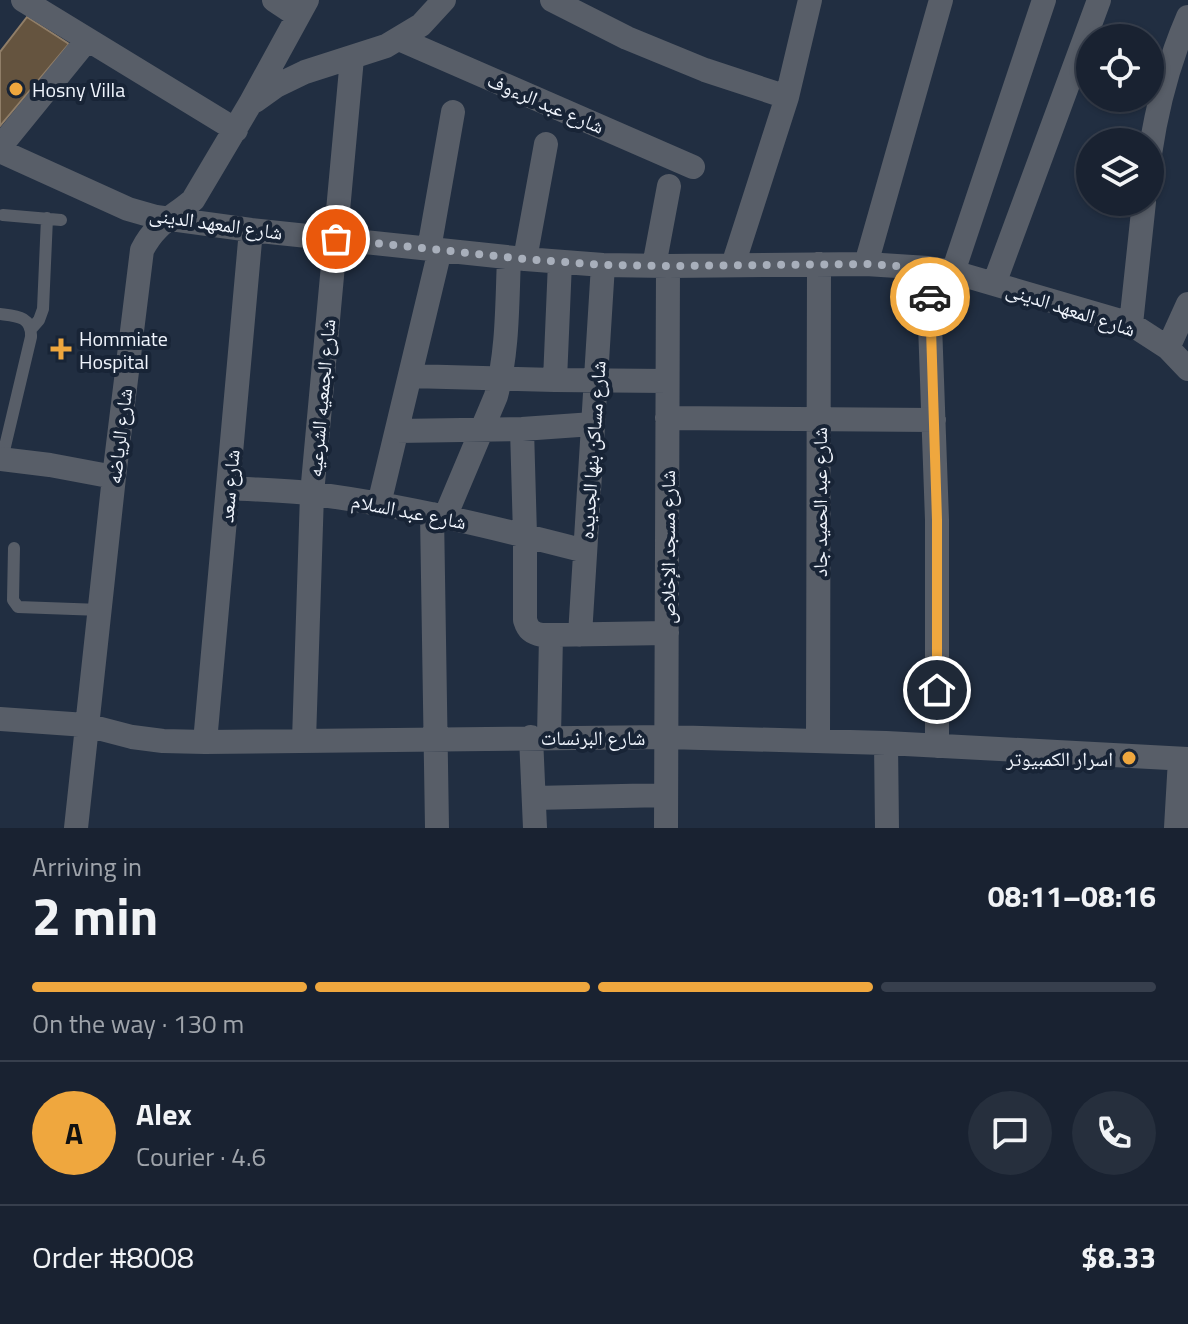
<!DOCTYPE html>
<meta charset="utf-8">
<style>
body{margin:0;font-family:"Titillium Web","Noto Naskh Arabic",sans-serif;background:#262f3d;color:#f1f3f6;height:100vh;display:flex;flex-direction:column;font-size:30px;white-space:nowrap}
*{box-sizing:border-box;margin:0}
p{font-size:26px;color:#9fa4ab}
.icon{flex:none;width:44px;height:44px;fill:none;stroke:currentColor;stroke-width:2;stroke-linecap:round;stroke-linejoin:round}
.map{position:relative;height:828px;overflow:hidden}
.side{display:flex;flex-direction:column;background:#192231;flex:1}
.side>*{flex:none}
.controls{position:absolute;left:1076px;top:24px;display:grid;gap:16px}
.controls a{display:grid;place-items:center;width:88px;height:88px;border-radius:50%;background:#192231;box-shadow:0 2px 6px #0004,0 0 0 2px #373f4d;font-size:40px}
.pin{position:absolute;display:grid;place-items:center;width:68px;height:68px;color:#fff;margin:-34px;border:4px solid #fff;border-radius:50%;box-shadow:0 2px 8px #0007}
.courier{position:absolute;display:grid;place-items:center;width:80px;height:80px;margin:-40px;border:6px solid #efa73e;border-radius:50%;background:#fff;color:#222;box-shadow:0 2px 10px #0007}
.head em{font-style:normal;font-weight:700}
.head div{display:flex;flex-direction:column-reverse}
.head{display:flex;align-items:center;justify-content:space-between;height:136px;padding:0 32px}
h1{font-size:52px;font-weight:700;line-height:60px}
.bar{display:grid;grid-template-columns:repeat(4,1fr);gap:12px 8px;align-content:center;height:96px;padding:0 32px}
.bar i{height:10px;border-radius:6px;background:#373f4d}
.bar .selected{background:#efa73e}
.bar p{grid-column:span 4}
.line{display:flex;align-items:center;gap:20px;padding:0 32px;border-top:2px solid #373f4d}
.line div{flex:1}
.round{display:grid;place-items:center;flex:none;width:84px;height:84px;border-radius:42px;background:#262f3d}
.map>svg:first-child{display:block}
.building{fill:#65543f;stroke:#907e68;stroke-width:2}
.lines{fill:none;stroke-linecap:round;stroke-linejoin:round}
.service{stroke:#585e68;stroke-width:12}
.minor{stroke:#585e68;stroke-width:24}
.done{stroke:#a8afbb;stroke-width:8;stroke-dasharray:0 14.4}
.route{stroke:#efa73e;stroke-width:10}
.poi-dot{fill:#efa73e;stroke:#182436;stroke-width:3}
.labels{text-anchor:middle;dominant-baseline:central;stroke-width:8;stroke-linejoin:round;paint-order:stroke}
.poi-label{font-size:20px;fill:#f0f5fd;stroke:#182436;text-anchor:start}
.street-label{font-size:20px;fill:#f0f5fd;stroke:#182436}
</style>
<div class="map">
<svg width="1188" height="828" viewBox="0 0 1188 828">
<rect width="100%" height="100%" fill="#212e41"/>
<!-- building -->
<path class="building" d="M27,17L69,44L0,126V52Z"/>
<g class="lines">
<!-- service -->
<path class="service" d="M3,215L61,220
M0,314C16,316 32,316 31,337L2,459
M32,328L39,320L43,309L47,218
M14,548L13,600L18,607L101,610"/>
<!-- minor -->
<path class="minor" d="M23,0L236,130
M274,0L298,16
M552,0L627,38L705,70L787,97
M399,39L693,167
M255,101L276,86L305,72L386,46L421,25L444,0
M0,147L87,40
M0,151L128,209L156,217L251,230L525,259L603,265L668,266L866,264L928,268L953,272L1131,324L1168,348L1188,369
M1150,154C1157,106 1169,61 1188,17
M429,249L453,112
M525,259L546,144
M866,264L941,0
M733,265L787,97L810,0
M654,266L669,186
M928,268L937,520V746
M953,272L1044,0
M994,284L1099,0
M1131,324L1144,202
M1168,348L1188,304
M410,376L555,380L667,381
M555,380L560,262
M667,418L934,420
M522,429L525,535V620C528,630 532,633 542,635L667,633
M397,431L522,429L593,424
M0,459L50,465L114,477
M229,488C257,490 286,490 315,494C406,506 496,528 585,551
M379,504L440,250
M432,514L437,828
M445,517L496,396C508,351 507,304 509,258
M580,635L603,265
M0,719L86,725L132,737L163,741L205,742L666,737L886,743L1188,759
M531,737L535,828
M549,737L551,635
M304,740L312,494L352,58
M818,740L819,264
M205,742L251,230
M886,743L887,828
M534,798L666,795
M76,828L114,477L142,250C156,223 172,218 193,200L250,104L307,0
M666,828L668,266
M1176,828L1180,759"/>
</g>
<g class="lines">
<!-- done -->
<path class="done" d="M336,239L525,259L603,265L668,266L866,264L928,268L930,297"/>
<!-- route -->
<path class="route" d="M930,297L937,520V690"/>
</g>
<!-- markers -->
<g class="poi-dot">
<circle cx="16" cy="89" r="8"/>
<path d="M57 337h8v8h8v8h-8v8h-8v-8h-8v-8h8z"/>
<circle cx="1129" cy="758" r="8"/>
</g>
<g class="labels">
<!-- poi labels -->
<g class="poi-label">
<text x="32" y="89">Hosny Villa</text>
<text x="79" y="338">Hommiate<tspan x="79" dy="23">Hospital</tspan></text>
<text x="1113" y="758" text-anchor="end">اسرار الكمبيوتر</text>
</g>
<!-- street labels -->
<g class="street-label">
<text transform="translate(546 103) rotate(23)">شارع عبد الرءوف</text>
<text transform="translate(216 223) rotate(8)">شارع المعهد الدينى</text>
<text transform="translate(1071 309) rotate(18)">شارع المعهد الدينى</text>
<text transform="translate(321 398) rotate(-85)">شارع الجمعيه الشرعيه</text>
<text transform="translate(119 436) rotate(-83)">شارع الرياضه</text>
<text transform="translate(592 450) rotate(-86)">شارع مساكن بنها الجديده</text>
<text transform="translate(229 486) rotate(-85)">شارع سعد</text>
<text transform="translate(819 502) rotate(-90)">شارع عبد الحميد جاد</text>
<text transform="translate(409 511) rotate(11)">شارع عبد السلام</text>
<text transform="translate(667 547) rotate(-90)">شارع مسجد الإخلاص</text>
<text x="593" y="737">شارع البرنسات</text>
</g>
</g>
</svg>
<div class="controls">
<a><svg class="icon" aria-label="locate" viewBox="0 0 24 24"><circle cx="12" cy="12" r="6"/><path d="M12 2v4M12 18v4M2 12h4M18 12h4"/></svg></a>
<a><svg class="icon" aria-label="layers" viewBox="0 0 24 24"><path d="M12 4l9 5-9 5-9-5zM3 14l9 5 9-5"/></svg></a>
</div>
<div class="pin" style="left:336px;top:239px;background:#ea580c"><svg class="icon" aria-label="bag" viewBox="0 0 24 24"><path d="M5 8h14l-1 12H6zM9 8a3 3 0 0 1 6 0"/></svg></div>
<div class="pin" style="left:937px;top:690px;background:#1f2937"><svg class="icon" aria-label="home" viewBox="0 0 24 24"><path d="M3 11l9-7 9 7M6 9v11h12V9"/></svg></div>
<div class="courier" style="left:930px;top:297px"><svg class="icon" aria-label="car" viewBox="0 0 24 24"><path d="M5 17H2v-5l4-1 3-4h7l3 4 3 1v5h-3M9 17h6M6 11h13"/><circle cx="7" cy="17" r="2"/><circle cx="17" cy="17" r="2"/></svg></div>
</div>
<section class="side">
<div class="head"><div><h1>2 min</h1><p>Arriving in</p></div><em>08:11–08:16</em></div>
<div class="bar"><i class="selected"></i><i class="selected"></i><i class="selected"></i><i></i><p>On the way · 130 m</p></div>
<div class="line" style="height:144px"><b class="round" style="background:#efa73e;color:#111">A</b><div><b>Alex</b><p>Courier · 4.6</p></div><a class="round"><svg class="icon" aria-label="chat" viewBox="0 0 24 24"><path d="M4 5h16v11H9l-5 4z"/></svg></a><a class="round"><svg class="icon" aria-label="phone" viewBox="0 0 24 24"><path d="M5 4h4l2 5-3 2q2 4 5 5l2-3 5 2v4C11 20 4 13 5 4z"/></svg></a></div>
<div class="line" style="height:104px"><div>Order #8008</div><b>$8.33</b></div>
</section>
